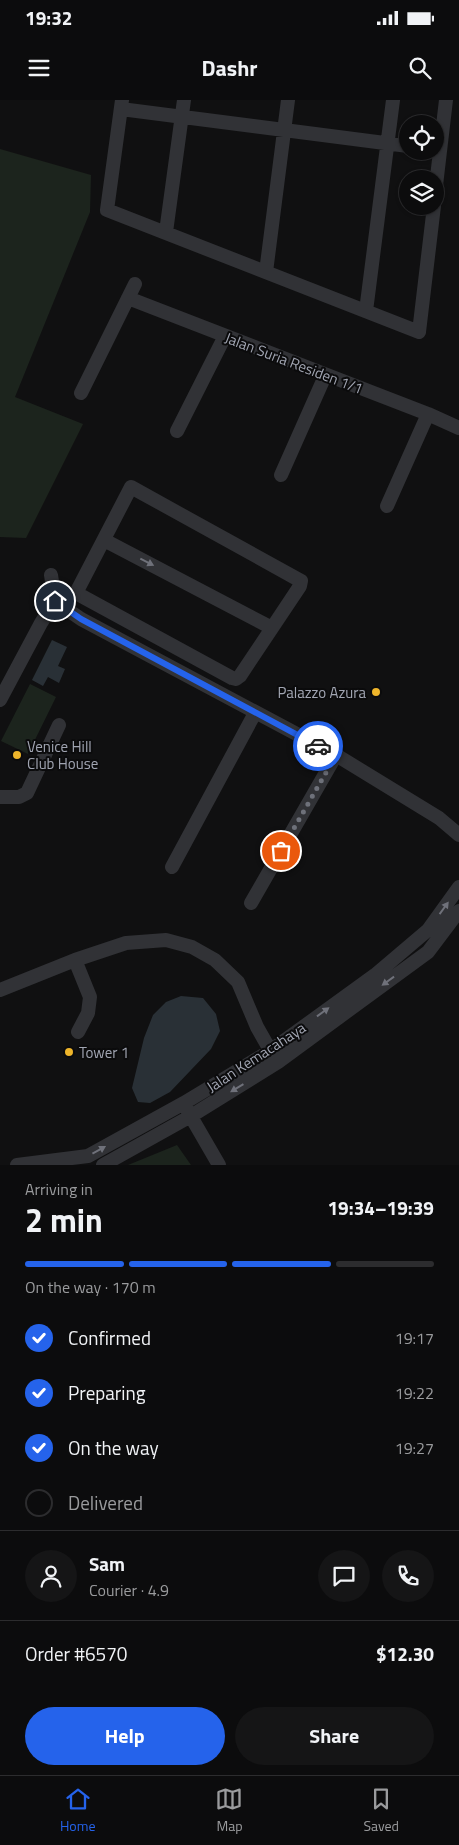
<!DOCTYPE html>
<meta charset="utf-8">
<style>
body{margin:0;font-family:"Titillium Web",sans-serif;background:#151516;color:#f1f3f6;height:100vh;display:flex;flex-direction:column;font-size:19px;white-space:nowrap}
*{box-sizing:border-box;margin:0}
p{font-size:16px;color:#9a9b9d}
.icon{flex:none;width:28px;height:28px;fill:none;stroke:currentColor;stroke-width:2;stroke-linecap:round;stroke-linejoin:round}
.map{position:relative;height:1065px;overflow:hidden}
.side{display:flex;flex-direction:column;background:#0c0c0d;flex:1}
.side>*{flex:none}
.fabs{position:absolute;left:399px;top:15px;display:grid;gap:10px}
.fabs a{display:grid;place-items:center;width:45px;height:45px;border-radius:50%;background:#0c0c0d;box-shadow:0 1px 4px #0004,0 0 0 1px #2c2c2e;font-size:25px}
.pin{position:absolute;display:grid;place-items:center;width:42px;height:42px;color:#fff;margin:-21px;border:2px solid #fff;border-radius:50%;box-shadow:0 1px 5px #0007}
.courier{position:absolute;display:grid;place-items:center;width:50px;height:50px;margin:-25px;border:4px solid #2563eb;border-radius:50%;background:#fff;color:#222;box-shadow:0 1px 6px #0007}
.summary em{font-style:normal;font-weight:700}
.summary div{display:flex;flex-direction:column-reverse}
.summary{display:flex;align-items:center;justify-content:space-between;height:85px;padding:0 25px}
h1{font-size:32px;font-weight:700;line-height:38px}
.bar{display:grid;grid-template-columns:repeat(4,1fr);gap:8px 5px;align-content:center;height:60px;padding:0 25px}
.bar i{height:6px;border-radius:4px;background:#2c2c2e}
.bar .on{background:#2563eb}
.bar p{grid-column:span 4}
.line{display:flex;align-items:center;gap:12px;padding:0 25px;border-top:1px solid #2c2c2e}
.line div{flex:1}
.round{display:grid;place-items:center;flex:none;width:52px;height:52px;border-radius:26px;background:#151516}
ol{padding:0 25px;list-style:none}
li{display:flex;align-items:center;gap:15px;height:55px}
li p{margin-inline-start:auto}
li .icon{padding:5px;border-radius:50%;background:#2563eb;color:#fff;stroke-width:4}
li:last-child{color:#9a9b9d}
li i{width:28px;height:28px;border:2px solid #2c2c2e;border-radius:50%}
.button{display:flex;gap:10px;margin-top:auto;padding:10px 25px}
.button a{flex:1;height:58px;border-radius:30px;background:#2563eb;color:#fff;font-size:20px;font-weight:700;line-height:58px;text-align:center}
.button a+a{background:#151516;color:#f1f3f6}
.status{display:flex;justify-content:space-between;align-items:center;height:35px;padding:0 25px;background:#0c0c0d;direction:ltr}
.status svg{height:14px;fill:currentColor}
header{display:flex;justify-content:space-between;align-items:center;height:65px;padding:0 25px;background:#0c0c0d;font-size:22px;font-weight:700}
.menu{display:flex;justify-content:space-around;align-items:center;height:70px;border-top:1px solid #2c2c2e;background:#0c0c0d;font-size:14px;color:#9a9b9d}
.menu a{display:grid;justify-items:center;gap:2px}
.menu .on{color:#2563eb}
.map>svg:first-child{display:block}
.green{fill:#1c241d}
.water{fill:#293036}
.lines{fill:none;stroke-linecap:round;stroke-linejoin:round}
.minor{stroke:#313236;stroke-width:14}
.oneway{fill:#6f717a}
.done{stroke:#6e717a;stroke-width:5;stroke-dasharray:0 9}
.route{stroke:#2563eb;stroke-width:6}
.poi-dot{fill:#eeb52b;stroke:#0b0b0c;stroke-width:2}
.labels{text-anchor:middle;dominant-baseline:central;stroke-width:4;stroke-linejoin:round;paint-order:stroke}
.street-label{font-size:15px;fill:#a1a5b2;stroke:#0b0b0c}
.poi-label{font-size:15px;fill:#a1a5b2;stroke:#0b0b0c;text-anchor:start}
</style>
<div class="status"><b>19:32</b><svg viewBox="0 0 49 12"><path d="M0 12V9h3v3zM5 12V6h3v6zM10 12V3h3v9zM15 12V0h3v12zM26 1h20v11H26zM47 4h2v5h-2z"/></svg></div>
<header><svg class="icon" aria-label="menu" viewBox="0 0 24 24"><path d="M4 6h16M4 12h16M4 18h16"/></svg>Dashr<svg class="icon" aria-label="search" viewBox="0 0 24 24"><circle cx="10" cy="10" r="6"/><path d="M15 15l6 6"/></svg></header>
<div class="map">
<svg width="459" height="1065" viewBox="0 0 459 1065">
<rect width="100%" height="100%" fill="#101011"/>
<!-- green -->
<path class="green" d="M0,49L91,75L90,112L15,297L83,324L26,438L0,437Z
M30,584L56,597L28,654L1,641Z
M177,1045L191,1065H128Z"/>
<!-- water -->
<path class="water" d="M52,540L67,547L58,566L65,569L59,583L48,577L43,586L32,580Z
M181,896L203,898L216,914L220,931L211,949L170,992L150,1003L138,1002L132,988L144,938L153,915L166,902Z"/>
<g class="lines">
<!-- minor -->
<path class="minor" d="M122,0L107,110L419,232L434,106
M121,9L408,46
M435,94L446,0
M166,132L184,0
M266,172L288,0
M128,198L428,314L459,328
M366,211L393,0
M81,293L135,184
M177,331L225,236
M281,375L325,276
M387,406L428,314
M104,440L272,528
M51,475L55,501
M55,501L76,493L232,578L236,579L240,576L300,486L301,481L131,387L76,493
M55,501L81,519L336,655L439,718L459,735
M0,600L41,523L55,501
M0,697H19L27,693L59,625
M172,767L255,613
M251,803L336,655
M75,860L90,897L88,913L78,932
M0,890L75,860L126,843L166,840L192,847L215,860L238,882L257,927L274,957
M186,1008L219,1065
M17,1065L88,1056L184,1003L270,951L375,875L428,830L459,787
M103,1065L191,1016L278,962L428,852L459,811"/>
</g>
<!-- one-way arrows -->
<defs><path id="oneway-solid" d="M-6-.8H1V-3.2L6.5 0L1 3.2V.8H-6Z" transform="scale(1.25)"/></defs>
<g class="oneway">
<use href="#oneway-solid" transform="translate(147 462) rotate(27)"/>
<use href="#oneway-solid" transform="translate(444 808) rotate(-54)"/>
<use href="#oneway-solid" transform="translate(388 881) rotate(144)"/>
<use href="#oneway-solid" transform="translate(323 912) rotate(-36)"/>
<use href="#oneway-solid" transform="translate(237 988) rotate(149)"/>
<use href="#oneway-solid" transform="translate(99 1050) rotate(-29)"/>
</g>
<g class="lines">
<!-- done -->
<path class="done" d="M281,751L336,655L318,646"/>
<!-- route -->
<path class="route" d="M55,501L81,519L318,646"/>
</g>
<!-- markers -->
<g class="poi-dot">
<circle cx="376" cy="592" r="5"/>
<circle cx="17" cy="655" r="5"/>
<circle cx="69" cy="952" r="5"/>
</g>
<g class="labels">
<!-- street labels -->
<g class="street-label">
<text transform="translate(294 263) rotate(21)">Jalan Suria Residen 1/1</text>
<text transform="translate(256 957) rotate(-33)">Jalan Kemacahaya</text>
</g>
<!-- poi labels -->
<g class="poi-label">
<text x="366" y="592" text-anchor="end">Palazzo Azura</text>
<text x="27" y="646">Venice Hill<tspan x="27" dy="17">Club House</tspan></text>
<text x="79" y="952">Tower 1</text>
</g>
</g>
</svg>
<div class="fabs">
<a><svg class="icon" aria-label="locate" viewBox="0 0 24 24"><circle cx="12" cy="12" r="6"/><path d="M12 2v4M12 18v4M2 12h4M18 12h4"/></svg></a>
<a><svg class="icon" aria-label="layers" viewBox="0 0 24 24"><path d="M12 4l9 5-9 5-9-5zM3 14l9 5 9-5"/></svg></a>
</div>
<div class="pin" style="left:281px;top:751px;background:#ea580c"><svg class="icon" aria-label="bag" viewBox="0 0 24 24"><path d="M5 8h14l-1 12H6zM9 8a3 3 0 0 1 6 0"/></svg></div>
<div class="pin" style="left:55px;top:501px;background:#1f2937"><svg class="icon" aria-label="home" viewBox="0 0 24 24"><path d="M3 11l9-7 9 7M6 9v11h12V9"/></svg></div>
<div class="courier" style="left:318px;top:646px"><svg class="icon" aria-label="car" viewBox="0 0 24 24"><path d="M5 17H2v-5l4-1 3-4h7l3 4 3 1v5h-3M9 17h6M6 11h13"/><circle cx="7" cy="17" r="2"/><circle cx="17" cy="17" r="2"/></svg></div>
</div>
<section class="side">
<div class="summary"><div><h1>2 min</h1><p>Arriving in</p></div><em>19:34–19:39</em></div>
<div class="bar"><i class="on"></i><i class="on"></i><i class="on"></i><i></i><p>On the way · 170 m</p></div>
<ol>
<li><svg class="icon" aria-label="check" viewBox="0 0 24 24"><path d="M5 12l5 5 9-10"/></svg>Confirmed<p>19:17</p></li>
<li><svg class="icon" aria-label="check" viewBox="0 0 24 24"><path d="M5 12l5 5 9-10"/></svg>Preparing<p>19:22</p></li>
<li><svg class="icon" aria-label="check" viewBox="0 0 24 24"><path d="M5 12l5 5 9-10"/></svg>On the way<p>19:27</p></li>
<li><i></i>Delivered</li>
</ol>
<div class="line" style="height:90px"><a class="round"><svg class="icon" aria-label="person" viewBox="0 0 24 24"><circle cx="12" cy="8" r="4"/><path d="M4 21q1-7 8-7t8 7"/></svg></a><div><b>Sam</b><p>Courier · 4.9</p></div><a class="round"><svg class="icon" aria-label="chat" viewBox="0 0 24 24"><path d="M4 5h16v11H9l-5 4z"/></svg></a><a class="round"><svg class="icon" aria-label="phone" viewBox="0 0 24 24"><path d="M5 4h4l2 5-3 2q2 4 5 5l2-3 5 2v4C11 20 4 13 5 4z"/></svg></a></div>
<div class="line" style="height:65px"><div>Order #6570</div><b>$12.30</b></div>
<div class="button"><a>Help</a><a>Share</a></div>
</section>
<nav class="menu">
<a class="on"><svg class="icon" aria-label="home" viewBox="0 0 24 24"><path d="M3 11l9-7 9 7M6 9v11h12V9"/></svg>Home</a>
<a><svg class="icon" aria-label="map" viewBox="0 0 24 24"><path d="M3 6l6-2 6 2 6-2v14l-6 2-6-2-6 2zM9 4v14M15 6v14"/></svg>Map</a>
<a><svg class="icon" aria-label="saved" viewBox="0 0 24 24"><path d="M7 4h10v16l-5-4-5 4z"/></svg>Saved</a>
</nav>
